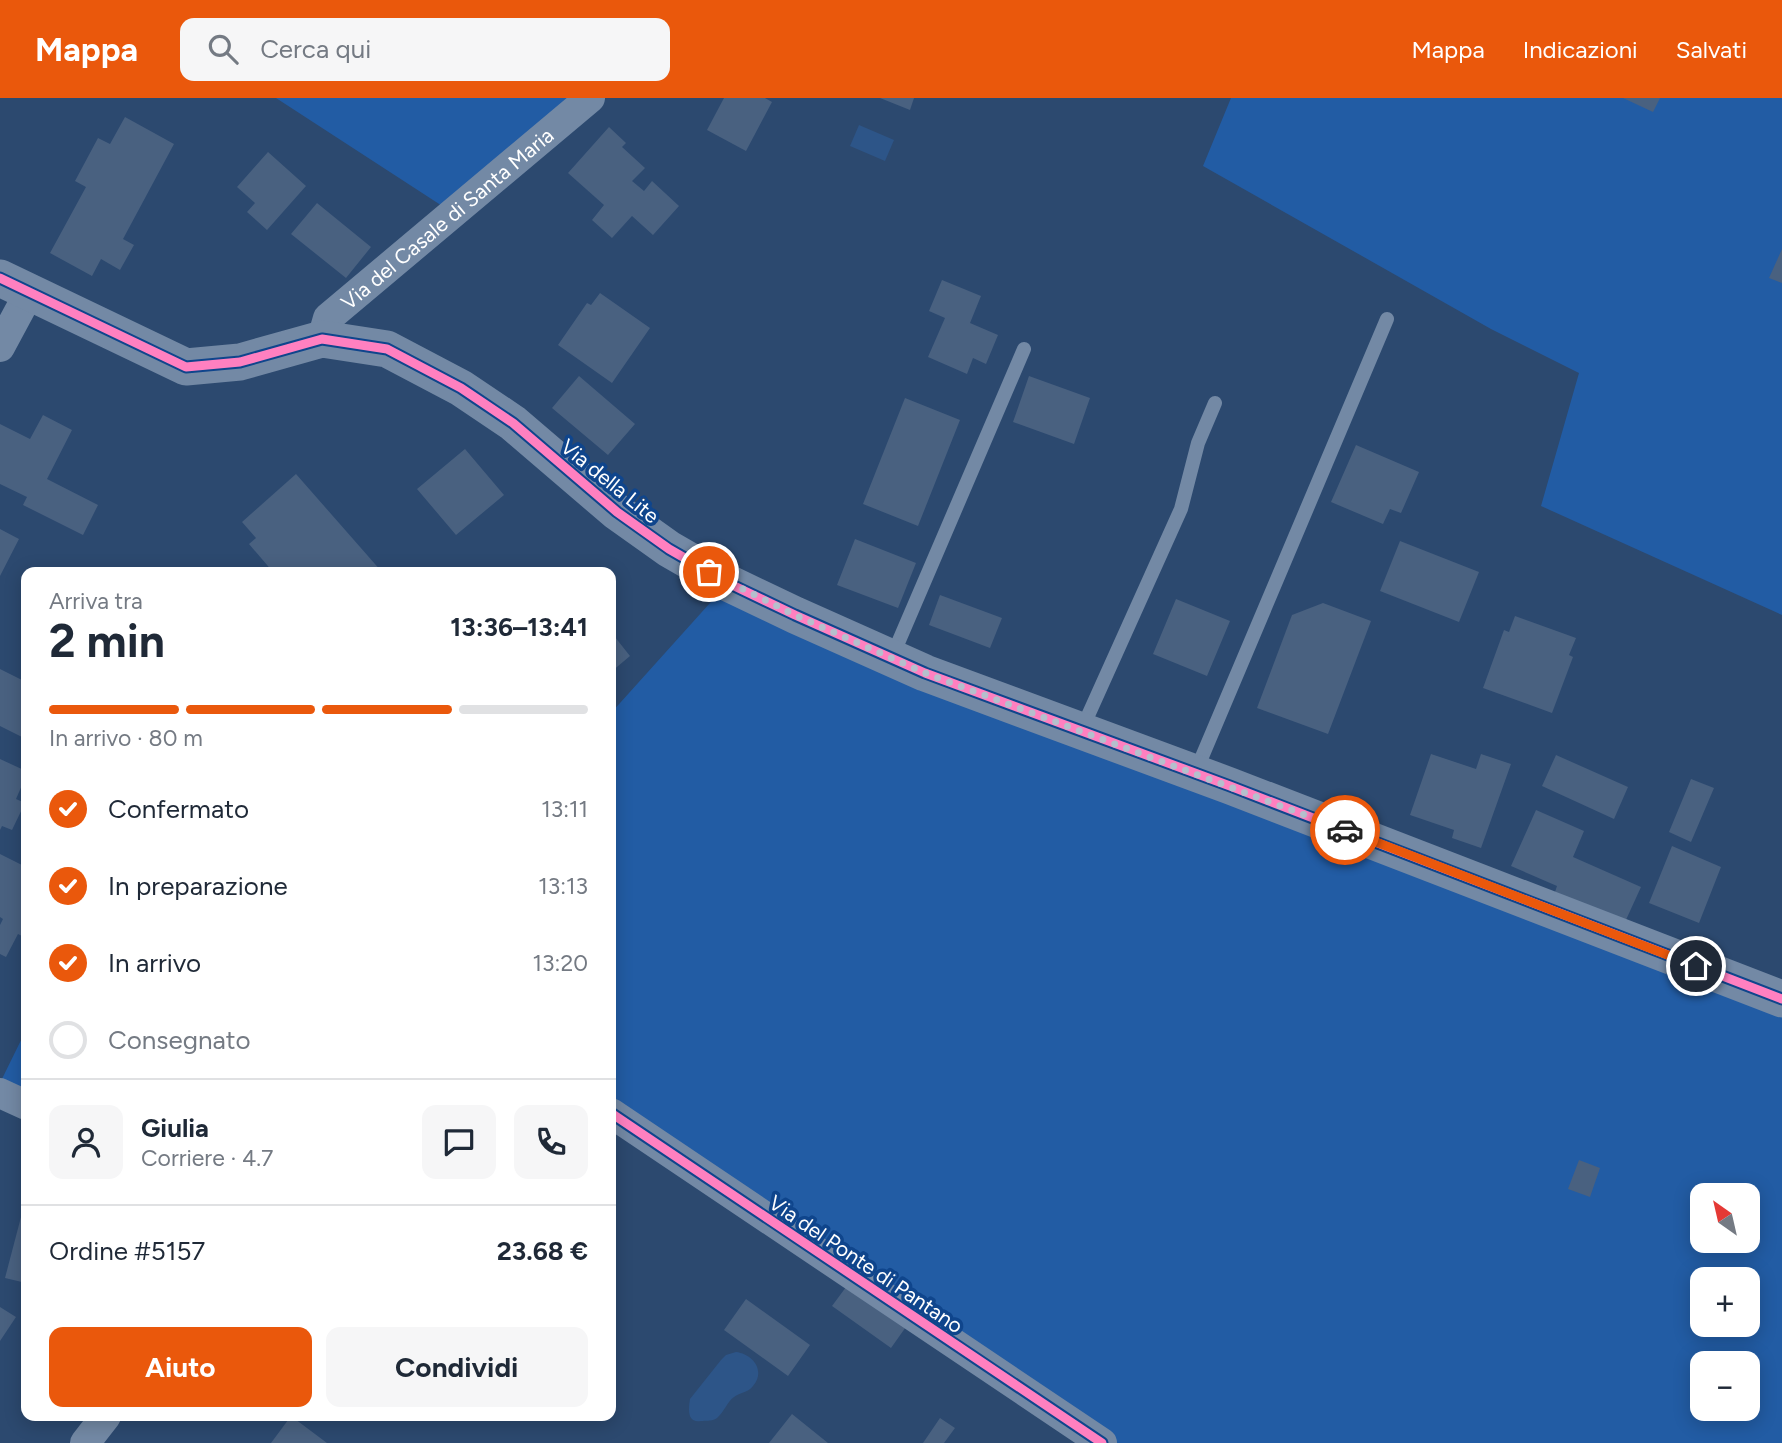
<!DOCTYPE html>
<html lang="it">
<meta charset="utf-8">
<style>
body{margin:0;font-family:Figtree,sans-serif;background:#f6f6f7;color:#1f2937;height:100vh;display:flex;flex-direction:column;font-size:26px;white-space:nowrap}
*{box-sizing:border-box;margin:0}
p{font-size:23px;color:#747a83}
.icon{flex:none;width:38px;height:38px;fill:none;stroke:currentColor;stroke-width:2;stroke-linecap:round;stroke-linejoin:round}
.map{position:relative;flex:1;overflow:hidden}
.sheet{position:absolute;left:21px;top:469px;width:595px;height:854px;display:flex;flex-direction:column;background:#fff;border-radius:14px;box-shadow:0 4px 18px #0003}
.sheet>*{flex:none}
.needle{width:46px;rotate:326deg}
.tools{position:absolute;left:1690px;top:1085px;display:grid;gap:14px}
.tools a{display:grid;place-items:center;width:70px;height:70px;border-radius:14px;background:#fff;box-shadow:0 4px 18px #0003;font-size:35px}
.pin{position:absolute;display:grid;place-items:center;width:60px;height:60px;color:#fff;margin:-30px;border:4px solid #fff;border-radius:50%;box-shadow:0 2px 7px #0007}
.courier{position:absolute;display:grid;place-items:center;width:70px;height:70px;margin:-35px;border:5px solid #ea580c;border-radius:50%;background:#fff;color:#222;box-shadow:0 2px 9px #0007}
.summary em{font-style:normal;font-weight:700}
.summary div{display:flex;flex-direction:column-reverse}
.summary{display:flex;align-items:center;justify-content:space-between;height:119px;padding:0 28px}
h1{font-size:46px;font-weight:700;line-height:52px}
.bar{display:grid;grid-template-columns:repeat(4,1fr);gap:10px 7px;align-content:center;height:84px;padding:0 28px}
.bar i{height:9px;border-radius:5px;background:#e0e1e3}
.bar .current{background:#ea580c}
.bar p{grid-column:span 4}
.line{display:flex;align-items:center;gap:18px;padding:0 28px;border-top:2px solid #e0e1e3}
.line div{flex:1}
.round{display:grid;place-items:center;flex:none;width:74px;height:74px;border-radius:14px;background:#f6f6f7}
ol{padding:0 28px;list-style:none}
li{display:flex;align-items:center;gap:21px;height:77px}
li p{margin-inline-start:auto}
li .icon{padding:7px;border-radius:50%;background:#ea580c;color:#fff;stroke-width:4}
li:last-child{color:#747a83}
li i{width:38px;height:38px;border:4px solid #e0e1e3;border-radius:50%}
.button{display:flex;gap:14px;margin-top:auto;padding:14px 28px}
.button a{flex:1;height:80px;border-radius:14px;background:#ea580c;color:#fff;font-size:28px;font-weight:700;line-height:80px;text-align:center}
.button a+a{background:#f6f6f7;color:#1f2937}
header{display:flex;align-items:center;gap:42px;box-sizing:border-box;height:98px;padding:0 35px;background:#ea580c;color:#fff}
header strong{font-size:33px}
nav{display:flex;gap:38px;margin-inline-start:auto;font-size:24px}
.search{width:490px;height:63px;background:#f6f6f7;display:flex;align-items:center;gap:18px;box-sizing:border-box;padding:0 24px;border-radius:14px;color:#747a83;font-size:26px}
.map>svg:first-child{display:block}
.green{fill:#225ca4;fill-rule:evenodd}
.water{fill:#2d5588}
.building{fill:#496180}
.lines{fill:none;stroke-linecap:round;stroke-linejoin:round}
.service{stroke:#7389a5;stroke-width:14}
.minor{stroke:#7389a5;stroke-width:30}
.tertiary{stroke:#7389a5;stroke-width:37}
.cycleway-casing{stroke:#0f458c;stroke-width:13}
.cycleway{stroke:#ff80c0;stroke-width:9}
.done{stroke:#b5bfcd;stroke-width:7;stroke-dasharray:0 12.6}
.route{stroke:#ea580c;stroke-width:9}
.labels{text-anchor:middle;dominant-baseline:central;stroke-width:7;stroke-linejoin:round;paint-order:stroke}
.street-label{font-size:21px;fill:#fff;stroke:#0f458c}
</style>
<header>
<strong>Mappa</strong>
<div class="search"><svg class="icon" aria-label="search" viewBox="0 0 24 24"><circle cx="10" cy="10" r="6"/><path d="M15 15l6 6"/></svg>Cerca qui</div>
<nav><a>Mappa</a><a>Indicazioni</a><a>Salvati</a></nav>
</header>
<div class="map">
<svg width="1782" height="1345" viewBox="0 0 1782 1345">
<rect width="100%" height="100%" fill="#2c496f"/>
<!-- green -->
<path class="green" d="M276,0H592L453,115Z
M1231,0H1782V517L1541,408L1579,275L1491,231L1203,68Z
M728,485L1782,901V1345H1102L611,1016V615ZM1703,1097H1748V1143H1703ZM1703,1181H1748V1227H1703ZM1703,1265H1748V1311H1703Z
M26,932V1007L0,985Z"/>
<!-- water -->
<path class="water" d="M859,27L894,42L885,63L850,48Z
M736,1254C753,1256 766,1273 753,1288C748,1295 740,1294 734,1299C727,1304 724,1314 717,1320C711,1324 708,1322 701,1323C688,1325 688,1314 690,1301L721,1262L726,1257Z"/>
<!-- building -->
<path class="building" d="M724,0H765L772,4L746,53L707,32Z
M880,0H914L910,12Z
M1623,0H1660L1653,14Z
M125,19L174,46L123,141L134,147L120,172L101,161L92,178L50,155L86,89L75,83L98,40L110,46Z
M609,29L626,45L622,49L645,70L632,83L644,93L652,83L679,108L653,137L632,118L612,140L592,122L604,107L568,75Z
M268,54L306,88L267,132L247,114L255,105L237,89Z
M317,105L371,149L346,180L291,136Z
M1782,151V185L1769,180Z
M942,182L981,198L970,225L998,237L986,266L973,260L967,276L928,259L945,220L929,213Z
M600,195L650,230L612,285L558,247L587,205L591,207Z
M579,278L635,326L608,357L552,310Z
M1029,278L1090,300L1074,346L1013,324Z
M905,300L960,322L918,428L863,406Z
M43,317L72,332L47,381L98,407L83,437L23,407L27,399L0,386V326L30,341Z
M1356,347L1419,374L1401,415L1390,411L1383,426L1331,404Z
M465,351L504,397L456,437L417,391Z
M296,376L382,474H273L249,446L256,440L242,424Z
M0,431L19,441L0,478Z
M855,441L916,465L898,510L837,487Z
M1400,443L1479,474L1459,524L1380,493Z
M940,497L1002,520L990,550L929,527Z
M1176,501L1230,523L1207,578L1153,556Z
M1323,505L1371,523L1328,636L1257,610L1292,517Z
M1515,518L1576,540L1569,557L1573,559L1552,615L1483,590L1504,532L1509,534Z
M611,534L630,558L611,574Z
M0,571L26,584L24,640L0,628Z
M1431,656L1476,671L1481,656L1511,666L1481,750L1452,740L1454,732L1410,717Z
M1556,657L1628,689L1614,721L1542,688Z
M0,661L26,673V678L16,701L25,705L12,732L2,728L0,732Z
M1691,681L1714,690L1691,744L1669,734Z
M1536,712L1584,733L1573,759L1641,789L1625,824L1555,794L1557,788L1511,768Z
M1672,748L1721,769L1699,825L1649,805Z
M0,756L26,769V840L18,836L6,859L0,856V827L3,821L0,819Z
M1579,1062L1600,1070L1590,1099L1568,1091Z
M21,1119L26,1120V1185L5,1180Z
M849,1185L908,1226L891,1250L832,1208Z
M746,1201L810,1247L788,1278L724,1232Z
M0,1209L16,1219L0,1243Z
M792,1316L828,1345H769Z
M291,1318L327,1345H271Z
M940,1320L955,1330L944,1345H923Z"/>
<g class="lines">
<!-- service -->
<path class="service" d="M892,559L1024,251
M1082,631L1181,411L1198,345L1215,305
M1196,673L1387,221"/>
<!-- minor -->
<g class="minor">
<path id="s1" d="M322,241L328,220L590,0"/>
<path d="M0,249L29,195"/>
<path d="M0,995L26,1007"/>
<path d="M611,1015L1102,1345"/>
<path d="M85,1345L106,1318"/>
</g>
<!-- tertiary -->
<path class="tertiary" d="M0,180L186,269L240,264L322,241L387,251L461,290L513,325L617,414L669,451L728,485L795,517L925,575L1230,688L1782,901"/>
<defs>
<path id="cycleway" d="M0,180L186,269L240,264L322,241L387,251L461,290L513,325L617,414L669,451L728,485L795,517L925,575L1230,688L1782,901
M611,1015L1102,1345"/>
</defs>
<!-- cycleway casing -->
<use href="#cycleway" class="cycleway-casing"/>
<!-- cycleway -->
<use href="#cycleway" class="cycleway"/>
</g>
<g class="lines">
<!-- done -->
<path class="done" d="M709,474L795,517L925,575L1345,732"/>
<!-- route -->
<path class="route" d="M1345,732L1696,868"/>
</g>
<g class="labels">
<!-- street labels -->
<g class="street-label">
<text stroke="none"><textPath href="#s1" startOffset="177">Via del Casale di Santa Maria</textPath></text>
<text transform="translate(610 383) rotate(39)">Via della Lite</text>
<text transform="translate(866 1166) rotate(34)">Via del Ponte di Pantano</text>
</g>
</g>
</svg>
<div class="tools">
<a><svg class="needle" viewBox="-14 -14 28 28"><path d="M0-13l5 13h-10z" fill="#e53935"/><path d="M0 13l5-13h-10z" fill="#747a83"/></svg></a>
<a>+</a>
<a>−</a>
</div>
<div class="pin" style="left:709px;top:474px;background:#ea580c"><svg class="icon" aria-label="bag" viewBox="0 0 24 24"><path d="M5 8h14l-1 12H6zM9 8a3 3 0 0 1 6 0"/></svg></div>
<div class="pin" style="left:1696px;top:868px;background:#1f2937"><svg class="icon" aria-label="home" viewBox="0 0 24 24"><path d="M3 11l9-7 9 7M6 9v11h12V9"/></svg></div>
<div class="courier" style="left:1345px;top:732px"><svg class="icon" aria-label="car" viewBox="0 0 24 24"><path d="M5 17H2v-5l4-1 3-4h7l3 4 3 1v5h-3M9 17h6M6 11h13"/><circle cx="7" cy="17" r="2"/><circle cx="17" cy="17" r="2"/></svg></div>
<section class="sheet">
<div class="summary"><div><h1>2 min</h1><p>Arriva tra</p></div><em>13:36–13:41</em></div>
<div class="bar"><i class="current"></i><i class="current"></i><i class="current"></i><i></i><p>In arrivo · 80 m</p></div>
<ol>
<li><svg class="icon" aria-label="check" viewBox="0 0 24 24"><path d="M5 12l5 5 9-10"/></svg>Confermato<p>13:11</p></li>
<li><svg class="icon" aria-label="check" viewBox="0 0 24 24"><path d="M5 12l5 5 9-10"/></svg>In preparazione<p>13:13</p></li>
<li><svg class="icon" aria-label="check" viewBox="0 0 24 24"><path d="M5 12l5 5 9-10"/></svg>In arrivo<p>13:20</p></li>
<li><i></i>Consegnato</li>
</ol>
<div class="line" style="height:126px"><a class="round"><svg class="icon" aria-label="person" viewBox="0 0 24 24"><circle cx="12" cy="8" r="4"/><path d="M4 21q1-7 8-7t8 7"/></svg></a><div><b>Giulia</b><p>Corriere · 4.7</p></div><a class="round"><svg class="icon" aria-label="chat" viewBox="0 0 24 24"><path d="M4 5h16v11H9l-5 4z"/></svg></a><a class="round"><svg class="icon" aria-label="phone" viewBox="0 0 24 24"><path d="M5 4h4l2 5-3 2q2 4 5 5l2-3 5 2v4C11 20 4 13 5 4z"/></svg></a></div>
<div class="line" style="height:91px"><div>Ordine #5157</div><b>23.68 €</b></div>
<div class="button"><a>Aiuto</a><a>Condividi</a></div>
</section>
</div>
